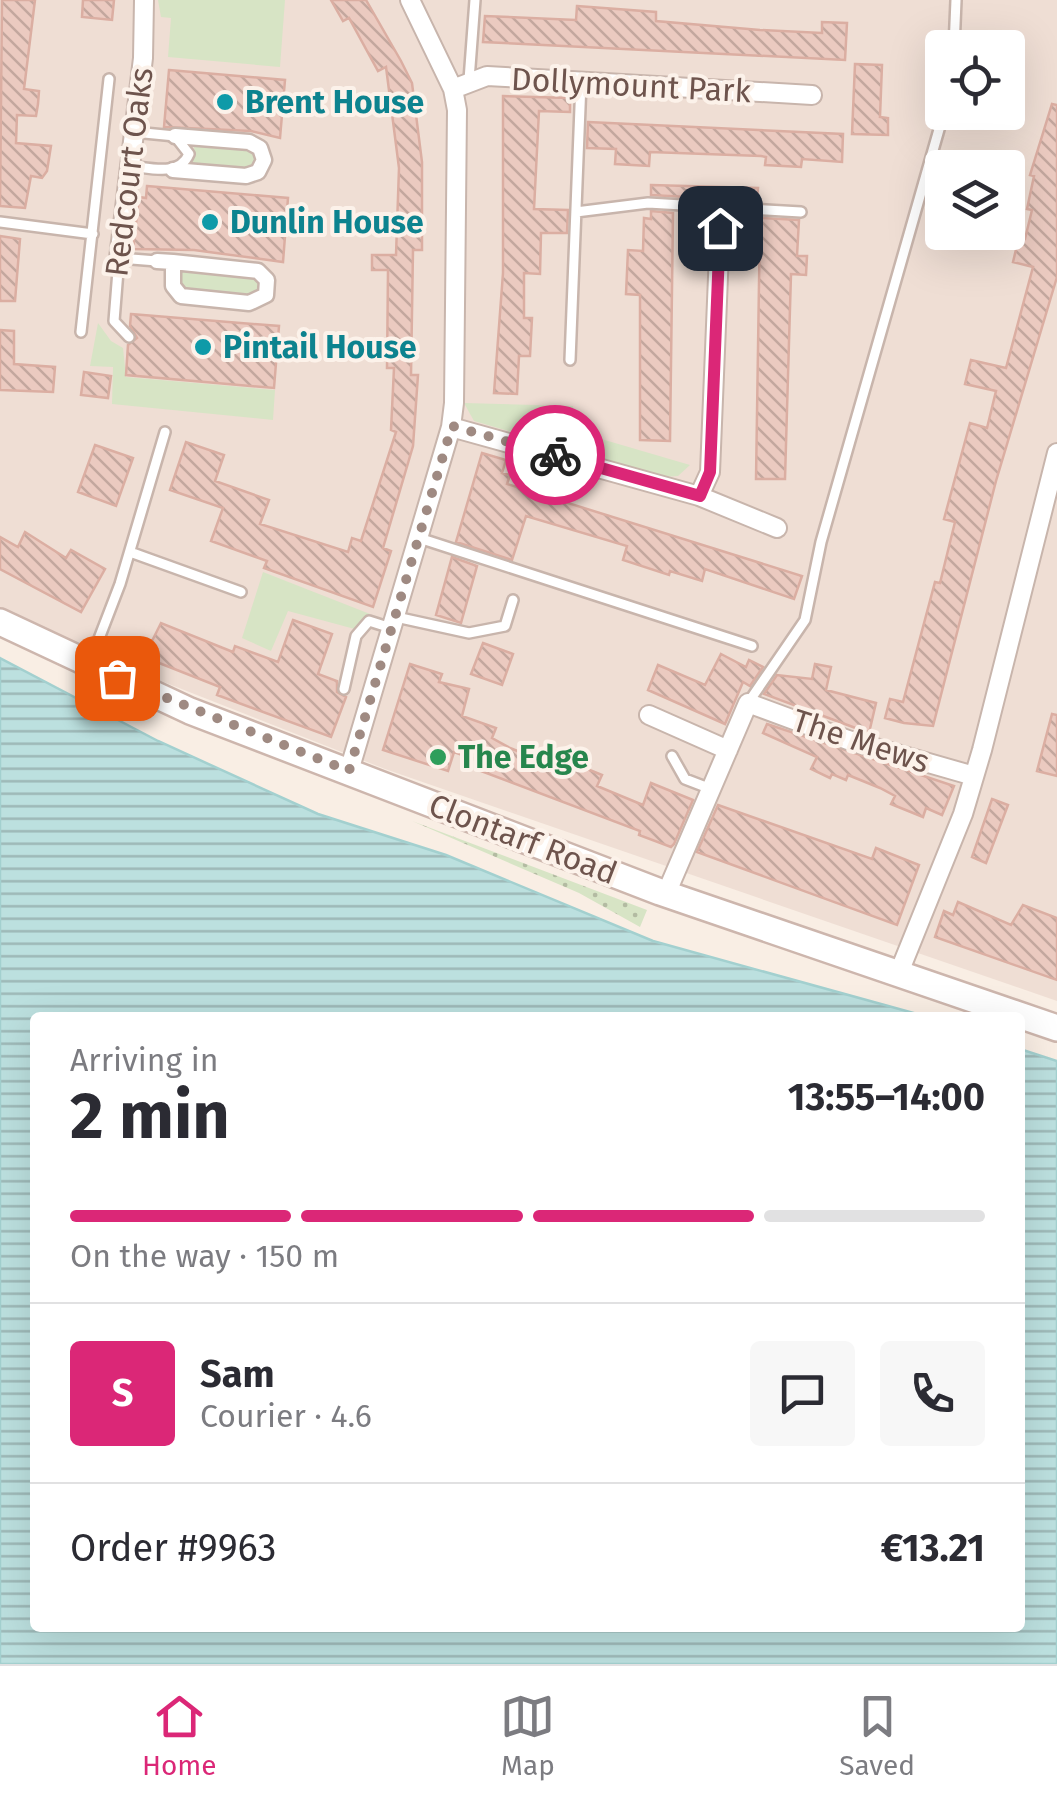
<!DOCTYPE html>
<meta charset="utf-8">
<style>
body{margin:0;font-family:"Fira Sans",sans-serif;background:#f7f7f7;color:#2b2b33;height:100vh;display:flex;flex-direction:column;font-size:38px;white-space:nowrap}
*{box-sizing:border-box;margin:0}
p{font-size:32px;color:#7c7c81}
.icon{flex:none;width:55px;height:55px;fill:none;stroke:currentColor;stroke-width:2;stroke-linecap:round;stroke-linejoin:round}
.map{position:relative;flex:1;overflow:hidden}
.sheet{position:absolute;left:30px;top:1012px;width:995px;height:620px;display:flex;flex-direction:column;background:#fff;border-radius:10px;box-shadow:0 10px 40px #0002}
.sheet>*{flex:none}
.tools{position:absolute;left:925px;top:30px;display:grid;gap:20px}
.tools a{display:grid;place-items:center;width:100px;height:100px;border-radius:10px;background:#fff;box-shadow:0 10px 40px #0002;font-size:50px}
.pin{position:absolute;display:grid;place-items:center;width:85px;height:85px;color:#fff;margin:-42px;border-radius:20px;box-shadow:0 5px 15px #0006}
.courier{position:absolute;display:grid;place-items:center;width:100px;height:100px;margin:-50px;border:8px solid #db2777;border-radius:50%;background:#fff;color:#222;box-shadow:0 2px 12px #0007}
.headline em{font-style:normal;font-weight:700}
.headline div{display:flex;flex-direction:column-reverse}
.headline{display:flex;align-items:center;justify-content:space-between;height:170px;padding:0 40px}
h1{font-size:65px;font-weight:700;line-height:75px}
.bar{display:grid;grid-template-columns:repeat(4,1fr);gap:15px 10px;align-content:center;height:120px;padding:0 40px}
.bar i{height:12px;border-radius:8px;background:#e1e1e2}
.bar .on{background:#db2777}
.bar p{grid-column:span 4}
.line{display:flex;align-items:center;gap:25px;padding:0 40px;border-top:2px solid #e1e1e2}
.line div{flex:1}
.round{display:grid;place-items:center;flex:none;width:105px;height:105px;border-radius:10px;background:#f7f7f7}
.tabs{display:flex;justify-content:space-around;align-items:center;height:140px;border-top:2px solid #e1e1e2;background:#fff;font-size:28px;color:#7c7c81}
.tabs a{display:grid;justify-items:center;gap:5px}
.tabs .on{color:#db2777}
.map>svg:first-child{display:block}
.residential{fill:#efded4;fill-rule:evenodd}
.grass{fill:url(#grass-dots)}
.green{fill:#d7e4c5}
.water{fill:url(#water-rules);stroke:#a3d0cf;stroke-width:2.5}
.building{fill:url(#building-back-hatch);stroke:#dbaea2;stroke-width:2.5}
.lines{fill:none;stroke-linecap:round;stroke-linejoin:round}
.service-casing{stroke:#c8b5ac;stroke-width:14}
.pedestrian-casing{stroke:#c8b5ac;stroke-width:19}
.minor-casing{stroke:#c8b5ac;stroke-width:22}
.secondary-casing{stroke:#cdb6ad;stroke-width:30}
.service{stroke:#fff;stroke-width:9}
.pedestrian{stroke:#fff;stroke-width:14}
.minor{stroke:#fff;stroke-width:18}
.secondary{stroke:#fff;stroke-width:25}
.done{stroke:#9f8a82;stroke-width:10;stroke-dasharray:0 18}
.route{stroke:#db2777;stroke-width:12}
.culture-dot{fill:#0f9aa8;stroke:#fcf2ea;stroke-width:4}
.leisure-dot{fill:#2e9e5b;stroke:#fcf2ea;stroke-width:4}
.labels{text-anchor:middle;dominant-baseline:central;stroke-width:8;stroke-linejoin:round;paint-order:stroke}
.street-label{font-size:32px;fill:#6e544d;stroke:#fcf2ea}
.culture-label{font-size:32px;font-weight:bold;fill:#0d838f;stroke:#fcf2ea;text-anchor:start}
.leisure-label{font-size:32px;font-weight:bold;fill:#27864d;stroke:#fcf2ea;text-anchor:start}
</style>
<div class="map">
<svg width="1057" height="1664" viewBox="0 0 1057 1664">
<defs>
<pattern id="grass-dots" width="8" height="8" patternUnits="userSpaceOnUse" patternTransform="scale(2.5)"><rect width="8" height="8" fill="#d7e4c5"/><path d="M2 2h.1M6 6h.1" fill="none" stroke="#b3bba2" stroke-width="1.8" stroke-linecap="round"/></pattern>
<pattern id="water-rules" width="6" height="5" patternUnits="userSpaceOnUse" patternTransform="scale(2.5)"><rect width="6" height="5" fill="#bce0df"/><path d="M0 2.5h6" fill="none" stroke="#9db8b7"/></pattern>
<pattern id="building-back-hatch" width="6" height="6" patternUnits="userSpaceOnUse" patternTransform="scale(2.5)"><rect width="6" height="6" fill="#ebcac0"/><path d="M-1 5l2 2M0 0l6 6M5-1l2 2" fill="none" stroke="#c3a79e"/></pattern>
</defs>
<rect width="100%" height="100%" fill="#f9eee4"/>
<!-- residential -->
<path class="residential" d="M0,0H1057V1001L385,769L62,642L0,608ZM942,48H1008V112H942ZM942,168H1008V232H942Z"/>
<!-- grass -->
<path class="grass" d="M412,821L647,910L640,927L579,893Z"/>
<!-- green -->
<path class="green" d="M158,0H285L280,67L168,57L171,18L161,17Z
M192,142L252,148L258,160L250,171L190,167L196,154Z
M179,268L254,274L261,279V292L245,297L186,292L180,284Z
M98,323L111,341L123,348L126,377L275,390L273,420L112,404L113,367L90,366Z
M464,403L573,406L574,431L690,465L678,476L664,477L474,421Z
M263,572L370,614L362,631L288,611L271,651L242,638Z"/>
<!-- water -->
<path class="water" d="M0,658L158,741L318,814L446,855L653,941L928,1017L35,1018V1628H1020V1049L1057,1061V1664H0Z"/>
<!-- building -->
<path class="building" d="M2,0H35L24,89L39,91L38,104L36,116L17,115L16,143L51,146L47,171L42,178L31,176L25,208L0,206Z
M83,0H114L112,20L82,17Z
M331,0H366L401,61L412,83L422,162V250H413L411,375H418L413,446L383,548L391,551L373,607L264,568L267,561L211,541L223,508L170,490L186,442L224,455L215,481L269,500L260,524L348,552L352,538L361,541L396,432L391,430L394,368H387L388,270H372V255H396L399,168L386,67L378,71L349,18L343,21Z
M577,6L656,12V21L760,30L822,33V22L847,23L845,60L483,42L485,16L576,20Z
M855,64L882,65L880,117L888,118V135L852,134Z
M169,70L285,80L280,138L251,131L164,127Z
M503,96L570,98V112L539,111L534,209L568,210L567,233H541L540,274L524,273V318H532L530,356H519L517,394L494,393L503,273Z
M1052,104L1057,105V277L996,481L933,726L904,723L885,718L890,699L903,702L935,582L940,583L955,522L944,519L970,423L987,428L996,391L965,384L971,360L1006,368L1033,267L1013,262L1019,237L1025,239L1032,210L1027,209L1034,176L1030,175Z
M588,122L843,134L842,162L802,159L801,167L765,165L766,157L761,156L650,152L649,166L615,164L616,149L587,148Z
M651,185L758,188L757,201L651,195Z
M147,186L288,198L283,262L194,250L133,249L139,197L146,198Z
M651,211L673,213L670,441L640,440V295L626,294L628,250L643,251L644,218L651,219Z
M760,218L799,220L797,256H807L806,275L791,274L785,479H756Z
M0,236L20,239L15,301H0Z
M131,314L279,326L274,388L126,375L128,345L137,338L130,326Z
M0,330L14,331V364L55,367L53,392L0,390Z
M84,372L111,376L108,398L81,395Z
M95,445L133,458L116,506L78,492Z
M482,453L506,460L502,473L510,475L507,484L802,576L794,599L705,569L702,581L670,571L669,575L623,560L627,546L526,516L512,560L456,542Z
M25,532L66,558L71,550L105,569L81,612L0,569V537L18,547Z
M452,557L477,566L461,623L436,615Z
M293,620L332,634L318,674L337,681V692L346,697L331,737L217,695L220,687L144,657L161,623L233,652L235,646L278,662Z
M483,643L513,654L502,685L471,674Z
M721,654L746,667L749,660L763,667L750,686L743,682L725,724L648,690L658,665L705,685Z
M410,664L442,674L439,682L469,689L462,716L496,728L492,738L510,748L550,764L553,755L602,775L597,786L643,805L651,783L693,800L674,844L671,847L639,835L640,831L481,771L484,763L454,752L448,771L383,750Z
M815,664L831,667L826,690L876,703L869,733L764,694L777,675L812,679Z
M1052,714L1057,715V776L1037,771Z
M767,724L954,786L942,815L926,808L923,817L891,804L895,796L880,788L848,775L846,780L832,774L830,778L811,769L817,757L763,733Z
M992,799L1008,805L986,863L972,857Z
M718,805L872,859L876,848L919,865L897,925L697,852Z
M958,902L1011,925L1023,905L1057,918V980L935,937L944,911L953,915Z"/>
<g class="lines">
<defs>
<path id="service" d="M954,48L956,0
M469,80L475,0
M130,166C151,168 179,177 189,154L175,136L134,132
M576,212L648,203L801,212
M0,222L93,234
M81,332L109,79
M129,337L114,321L119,258L157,261
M570,360L581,82
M419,538L752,646
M130,552L241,592
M396,617L469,633L505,626L513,600
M90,662L120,584L165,432
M344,689L356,636L369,621L391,628
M748,703L805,620L821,542L944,112
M672,756L685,779L711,789"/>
<path id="pedestrian" d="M173,170L246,176L258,172L264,160L260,148L249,142L175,136
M157,261L173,262
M173,262L258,271L267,280L266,295L249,303L181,296L173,286Z"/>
<path id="minor" d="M453,89L487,76L812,95
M119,258L143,58L144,0
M451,427L699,496L777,528
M699,496L710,472L720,228
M649,715L728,750
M349,771L451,427L454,403L457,110L453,89L410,0
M666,894L748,703L848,740L974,776
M898,975L963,814L982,750L1057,453"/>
<path id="secondary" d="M0,622L190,711L660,892L1057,1028"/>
</defs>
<!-- service casing -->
<use href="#service" class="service-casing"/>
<!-- pedestrian casing -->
<use href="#pedestrian" class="pedestrian-casing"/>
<!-- minor casing -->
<use href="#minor" class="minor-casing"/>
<!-- secondary casing -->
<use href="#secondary" class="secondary-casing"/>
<!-- service -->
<use href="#service" class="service"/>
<!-- pedestrian -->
<use href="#pedestrian" class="pedestrian"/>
<!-- minor -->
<use href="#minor" class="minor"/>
<!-- secondary -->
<use href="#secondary" class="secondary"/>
</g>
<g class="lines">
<!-- done -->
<path class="done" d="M117,678L349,771L452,426L555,455"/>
<!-- route -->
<path class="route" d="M555,455L700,496L710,472L720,228"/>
</g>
<!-- markers -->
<g class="culture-dot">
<circle cx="225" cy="102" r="10"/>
<circle cx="210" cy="222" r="10"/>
<circle cx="203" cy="347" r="10"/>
</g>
<circle class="leisure-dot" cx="438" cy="757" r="10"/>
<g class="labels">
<!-- street labels -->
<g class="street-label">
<text transform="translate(631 85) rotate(3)">Dollymount Park</text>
<text transform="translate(129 172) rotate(-83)">Redcourt Oaks</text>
<text transform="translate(861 741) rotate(18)">The Mews</text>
<text transform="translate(523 839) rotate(21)">Clontarf Road</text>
</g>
<!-- culture labels -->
<g class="culture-label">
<text x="245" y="102">Brent House</text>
<text x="230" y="222">Dunlin House</text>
<text x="223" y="347">Pintail House</text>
</g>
<!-- leisure labels -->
<g class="leisure-label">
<text x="458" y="757">The Edge</text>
</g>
</g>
</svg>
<div class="tools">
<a><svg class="icon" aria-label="locate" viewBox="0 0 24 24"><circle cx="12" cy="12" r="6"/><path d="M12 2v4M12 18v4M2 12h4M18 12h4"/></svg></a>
<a><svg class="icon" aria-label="layers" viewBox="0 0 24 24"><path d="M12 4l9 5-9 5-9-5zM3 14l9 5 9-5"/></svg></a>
</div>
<div class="pin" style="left:117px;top:678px;background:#ea580c"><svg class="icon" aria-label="bag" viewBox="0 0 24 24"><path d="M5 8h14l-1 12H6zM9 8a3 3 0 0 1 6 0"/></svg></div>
<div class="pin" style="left:720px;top:228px;background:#1f2937"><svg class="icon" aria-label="home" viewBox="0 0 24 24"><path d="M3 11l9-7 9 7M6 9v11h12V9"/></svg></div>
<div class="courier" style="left:555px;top:455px"><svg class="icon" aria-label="bike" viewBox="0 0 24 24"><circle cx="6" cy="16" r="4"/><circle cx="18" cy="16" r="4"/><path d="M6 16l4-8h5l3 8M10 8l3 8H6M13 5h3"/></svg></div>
<section class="sheet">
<div class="headline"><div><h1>2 min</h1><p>Arriving in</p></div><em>13:55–14:00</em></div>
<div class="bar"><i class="on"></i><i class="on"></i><i class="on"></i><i></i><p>On the way · 150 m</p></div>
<div class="line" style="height:180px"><b class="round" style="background:#db2777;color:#fff">S</b><div><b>Sam</b><p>Courier · 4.6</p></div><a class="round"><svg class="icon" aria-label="chat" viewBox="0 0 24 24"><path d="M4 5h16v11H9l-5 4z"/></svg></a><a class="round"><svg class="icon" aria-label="phone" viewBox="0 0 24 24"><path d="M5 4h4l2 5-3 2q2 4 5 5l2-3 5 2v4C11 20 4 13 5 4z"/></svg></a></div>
<div class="line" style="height:130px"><div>Order #9963</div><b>€13.21</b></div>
</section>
</div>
<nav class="tabs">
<a class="on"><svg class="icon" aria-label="home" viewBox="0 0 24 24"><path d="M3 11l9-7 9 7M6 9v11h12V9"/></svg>Home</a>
<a><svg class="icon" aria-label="map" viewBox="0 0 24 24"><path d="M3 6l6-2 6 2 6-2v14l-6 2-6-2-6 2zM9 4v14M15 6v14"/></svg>Map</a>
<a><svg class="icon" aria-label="saved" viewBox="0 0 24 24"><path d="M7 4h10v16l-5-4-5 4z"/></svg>Saved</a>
</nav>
